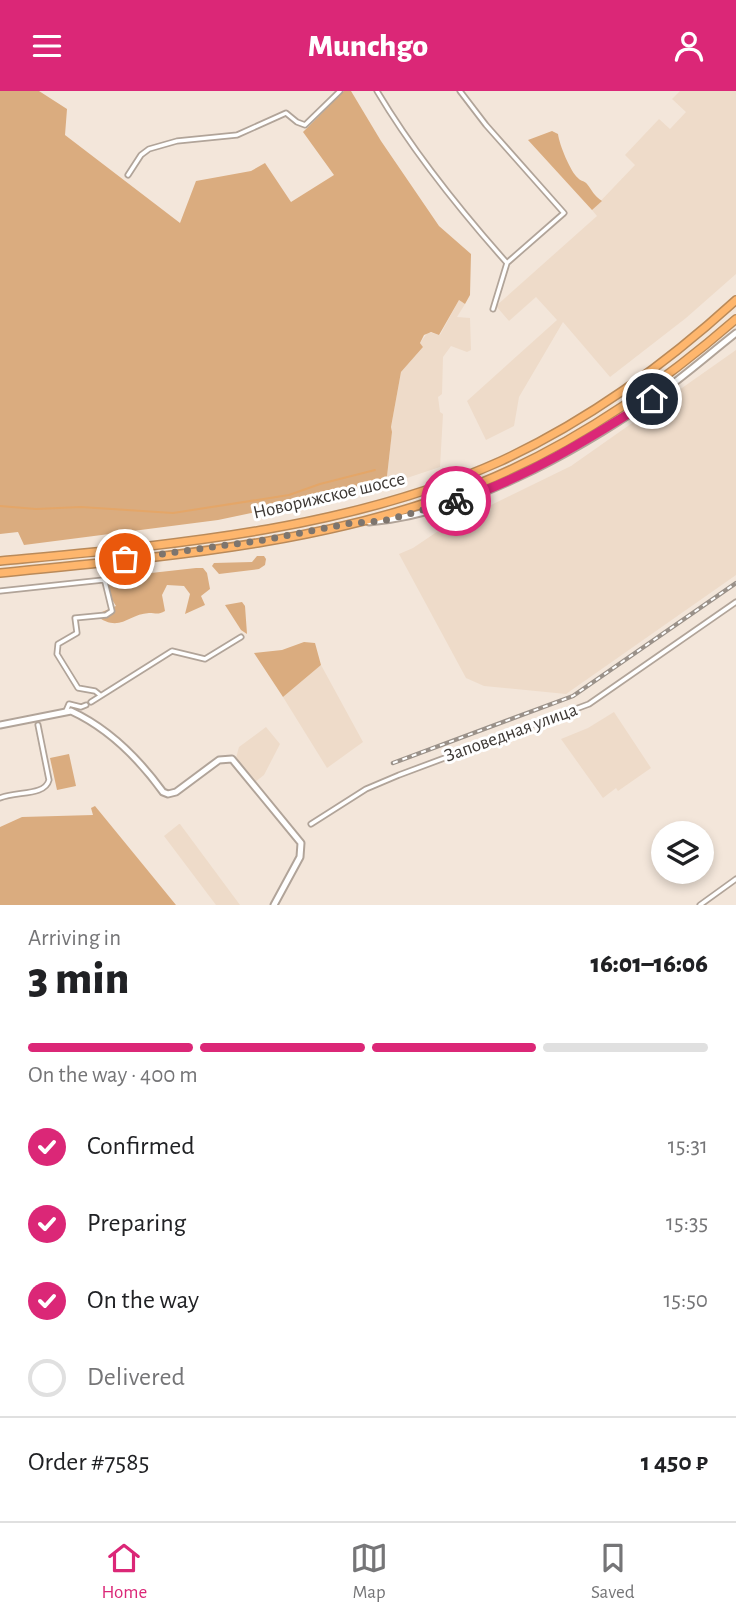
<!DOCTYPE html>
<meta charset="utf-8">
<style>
body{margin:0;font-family:"Alegreya Sans",sans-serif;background:#f6f6f6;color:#202124;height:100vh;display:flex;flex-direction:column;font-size:26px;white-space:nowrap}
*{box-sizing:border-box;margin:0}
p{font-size:23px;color:#757577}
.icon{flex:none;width:38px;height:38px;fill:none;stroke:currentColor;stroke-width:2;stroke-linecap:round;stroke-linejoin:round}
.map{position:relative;height:814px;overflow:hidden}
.side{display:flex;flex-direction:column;background:#fff;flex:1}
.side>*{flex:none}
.controls{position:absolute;left:651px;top:730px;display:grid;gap:14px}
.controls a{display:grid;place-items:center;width:63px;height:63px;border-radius:50%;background:#fff;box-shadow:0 4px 10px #0003;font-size:35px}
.pin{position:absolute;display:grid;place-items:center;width:60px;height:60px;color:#fff;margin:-30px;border:4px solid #fff;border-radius:50%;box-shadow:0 2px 7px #0007}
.courier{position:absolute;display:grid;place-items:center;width:70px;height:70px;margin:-35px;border:5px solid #db2777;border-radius:50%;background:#fff;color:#222;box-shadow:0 2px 9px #0007}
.summary em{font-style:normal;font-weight:800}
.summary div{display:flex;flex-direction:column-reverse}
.summary{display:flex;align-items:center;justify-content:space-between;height:119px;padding:0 28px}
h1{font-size:46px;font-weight:800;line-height:52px}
.bar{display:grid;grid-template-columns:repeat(4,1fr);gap:10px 7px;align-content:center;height:84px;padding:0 28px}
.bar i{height:9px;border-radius:5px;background:#e0e0e0}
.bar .active{background:#db2777}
.bar p{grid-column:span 4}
.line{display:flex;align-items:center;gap:18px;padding:0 28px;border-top:2px solid #e0e0e0}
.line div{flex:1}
ol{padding:0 28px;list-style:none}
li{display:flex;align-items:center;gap:21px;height:77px}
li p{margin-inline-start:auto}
li .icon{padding:7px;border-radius:50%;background:#db2777;color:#fff;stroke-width:4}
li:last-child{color:#757577}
li i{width:38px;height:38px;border:4px solid #e0e0e0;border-radius:50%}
header{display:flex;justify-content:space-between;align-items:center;height:91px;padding:0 28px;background:#db2777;color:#fff;font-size:32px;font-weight:800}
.tabs{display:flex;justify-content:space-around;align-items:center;height:98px;border-top:2px solid #e0e0e0;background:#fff;font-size:19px;color:#757577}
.tabs a{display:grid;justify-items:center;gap:4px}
.tabs .active{color:#db2777}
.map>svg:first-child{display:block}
.built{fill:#eedbc9}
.green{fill:#daac7f}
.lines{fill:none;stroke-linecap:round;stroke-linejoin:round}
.stream{stroke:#e4a668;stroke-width:2}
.street-casing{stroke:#b1a499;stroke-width:7}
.secondary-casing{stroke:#b1a499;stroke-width:9}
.highway-casing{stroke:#ba8a59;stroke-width:10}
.street{stroke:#fff;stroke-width:3.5}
.secondary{stroke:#fff;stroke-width:5}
.highway{stroke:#feb66d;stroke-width:7}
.rail-casing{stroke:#9a9189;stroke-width:4.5}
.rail{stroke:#fff;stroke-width:2;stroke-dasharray:5;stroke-linecap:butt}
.done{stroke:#7d756e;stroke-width:7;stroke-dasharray:0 12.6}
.route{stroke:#db2777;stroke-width:9}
.labels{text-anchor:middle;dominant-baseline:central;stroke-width:6;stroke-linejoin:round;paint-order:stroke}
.street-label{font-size:19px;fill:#3d3834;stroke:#fff}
</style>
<header><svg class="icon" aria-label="menu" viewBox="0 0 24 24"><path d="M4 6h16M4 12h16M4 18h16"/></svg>Munchgo<svg class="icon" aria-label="person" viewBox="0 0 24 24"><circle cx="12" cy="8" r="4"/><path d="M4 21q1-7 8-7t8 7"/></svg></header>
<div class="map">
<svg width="736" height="814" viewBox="0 0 736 814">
<rect width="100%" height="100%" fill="#f3e6da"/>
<!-- built -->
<path class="built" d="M680,0H736V183L686,227L610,286L563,231L519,306L514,335L486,349L467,310L557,229L536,206L509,230L496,215L597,125L592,119L635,74L625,64L659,28L670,38L686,21L672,8Z
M459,209L465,213L457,226L470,227L471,259L467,261L451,255L443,266L442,303L438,306L440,321L443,323L440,376L386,394L392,341L391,336L401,281L423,256L420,252L428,241L440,244Z
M736,259V484L566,603L484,595L466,587L399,463L413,457L471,418L489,415L571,375Z
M321,574L363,651L327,677L283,606Z
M614,621L651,677L618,700L616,697L603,707L561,648L588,637Z
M266,636L280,653L264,684L255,691L236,667L239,656Z
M179,733H180L240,814H216L164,745Z"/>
<!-- green -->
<path class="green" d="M0,0H39L67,18L65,44L180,132L196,90L251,80L265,72L291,111L334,84L303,41L344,0H351L381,50L439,135L471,163L470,204L465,213L459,209L439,244L431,241L424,244L420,252L423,256L401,281L391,336L392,341L386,394L218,429L24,454L18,441L0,443Z
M552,40L558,43C559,53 571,82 578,87C580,90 585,90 587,93C592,99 594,105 602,110L592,119L528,49Z
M257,465H264L266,468L265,474L259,478L219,483L212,475L214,472L252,471Z
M196,477H203L207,482L210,498L201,505L205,514L185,523L190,503L184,495L167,494L162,504L165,520C158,524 156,522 149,522C128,523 120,543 95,524L116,515L109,504L106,487Z
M242,511L245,515L247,543L241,539L225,514Z
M304,551L315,552L321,574L283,606L254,562L282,559Z
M69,663L76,695L57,699L50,667Z
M95,715L176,814H0V736L22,726L93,724L91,717Z"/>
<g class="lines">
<!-- stream -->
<path class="stream" d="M0,415L36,418L81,416L173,422L289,404L320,393L375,379"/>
<defs>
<path id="street" d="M377,0C414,62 459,118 507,172L493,218
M460,0L486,34L564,122L508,171
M128,84L141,64L149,58L177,50L237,44L286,22L297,31L305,34L340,0
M0,500L103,489L105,491L112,520L106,524L75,527L77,542L58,553L57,563L78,597L95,600L100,604
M91,611L172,560L205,568L241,546
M66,620L69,613L81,616L86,614
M0,707C17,700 45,705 49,689L38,634
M311,733L366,698L399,684L589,613L736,511
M700,814L736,788"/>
<path id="secondary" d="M369,431C464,423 575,362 652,308C681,288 708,264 736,242
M0,634L71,620C108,637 139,668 163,701L168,703L176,701L219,669L232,668L301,752L300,766L274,814"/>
<path id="highway" d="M0,470C168,454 346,440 501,370C587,330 666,273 736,209
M0,482C159,466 328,454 478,393C574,354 658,296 736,228"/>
</defs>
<!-- street casing -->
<use href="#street" class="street-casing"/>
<!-- secondary casing -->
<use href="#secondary" class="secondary-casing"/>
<!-- highway casing -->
<use href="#highway" class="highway-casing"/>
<!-- street -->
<use href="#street" class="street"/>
<!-- secondary -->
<use href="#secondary" class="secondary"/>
<!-- highway -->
<use href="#highway" class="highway"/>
<defs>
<path id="rail" d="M393,672L573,605L736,492"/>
</defs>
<!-- rail casing -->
<use href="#rail" class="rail-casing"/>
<!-- rail -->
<use href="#rail" class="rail"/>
</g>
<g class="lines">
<!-- done -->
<path class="done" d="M125,468L264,449L352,432L383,430L456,410"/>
<!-- route -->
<path class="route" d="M456,410C526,387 589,348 652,308"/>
</g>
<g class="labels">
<!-- street labels -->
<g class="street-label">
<text transform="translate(329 405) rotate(-13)">Новорижское шоссе</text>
<text transform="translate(511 642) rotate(-20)">Заповедная улица</text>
</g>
</g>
</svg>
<div class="controls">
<a><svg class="icon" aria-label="layers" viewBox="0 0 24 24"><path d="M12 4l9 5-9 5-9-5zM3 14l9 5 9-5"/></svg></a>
</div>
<div class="pin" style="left:125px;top:468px;background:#ea580c"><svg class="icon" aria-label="bag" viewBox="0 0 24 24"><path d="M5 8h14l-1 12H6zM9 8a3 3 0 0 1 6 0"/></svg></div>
<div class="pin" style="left:652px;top:308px;background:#1f2937"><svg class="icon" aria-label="home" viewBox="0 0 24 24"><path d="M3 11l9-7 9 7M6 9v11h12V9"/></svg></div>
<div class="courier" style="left:456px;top:410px"><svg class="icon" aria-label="bike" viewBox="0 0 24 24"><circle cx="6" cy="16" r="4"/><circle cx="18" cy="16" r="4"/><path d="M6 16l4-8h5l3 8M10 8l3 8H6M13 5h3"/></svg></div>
</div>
<section class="side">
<div class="summary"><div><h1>3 min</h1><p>Arriving in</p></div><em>16:01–16:06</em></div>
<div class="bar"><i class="active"></i><i class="active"></i><i class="active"></i><i></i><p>On the way · 400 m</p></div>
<ol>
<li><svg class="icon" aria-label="check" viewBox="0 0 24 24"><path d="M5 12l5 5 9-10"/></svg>Confirmed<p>15:31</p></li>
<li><svg class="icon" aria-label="check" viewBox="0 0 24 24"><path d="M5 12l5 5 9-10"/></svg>Preparing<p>15:35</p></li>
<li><svg class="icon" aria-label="check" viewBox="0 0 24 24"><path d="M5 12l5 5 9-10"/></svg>On the way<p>15:50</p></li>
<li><i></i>Delivered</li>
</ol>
<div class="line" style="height:91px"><div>Order #7585</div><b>1 450 ₽</b></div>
</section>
<nav class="tabs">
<a class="active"><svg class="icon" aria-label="home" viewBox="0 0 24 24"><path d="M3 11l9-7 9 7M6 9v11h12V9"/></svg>Home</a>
<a><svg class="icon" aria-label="map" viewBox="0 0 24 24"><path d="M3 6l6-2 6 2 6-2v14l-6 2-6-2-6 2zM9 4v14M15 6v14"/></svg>Map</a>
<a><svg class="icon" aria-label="saved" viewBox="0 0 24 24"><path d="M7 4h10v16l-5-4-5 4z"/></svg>Saved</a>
</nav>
